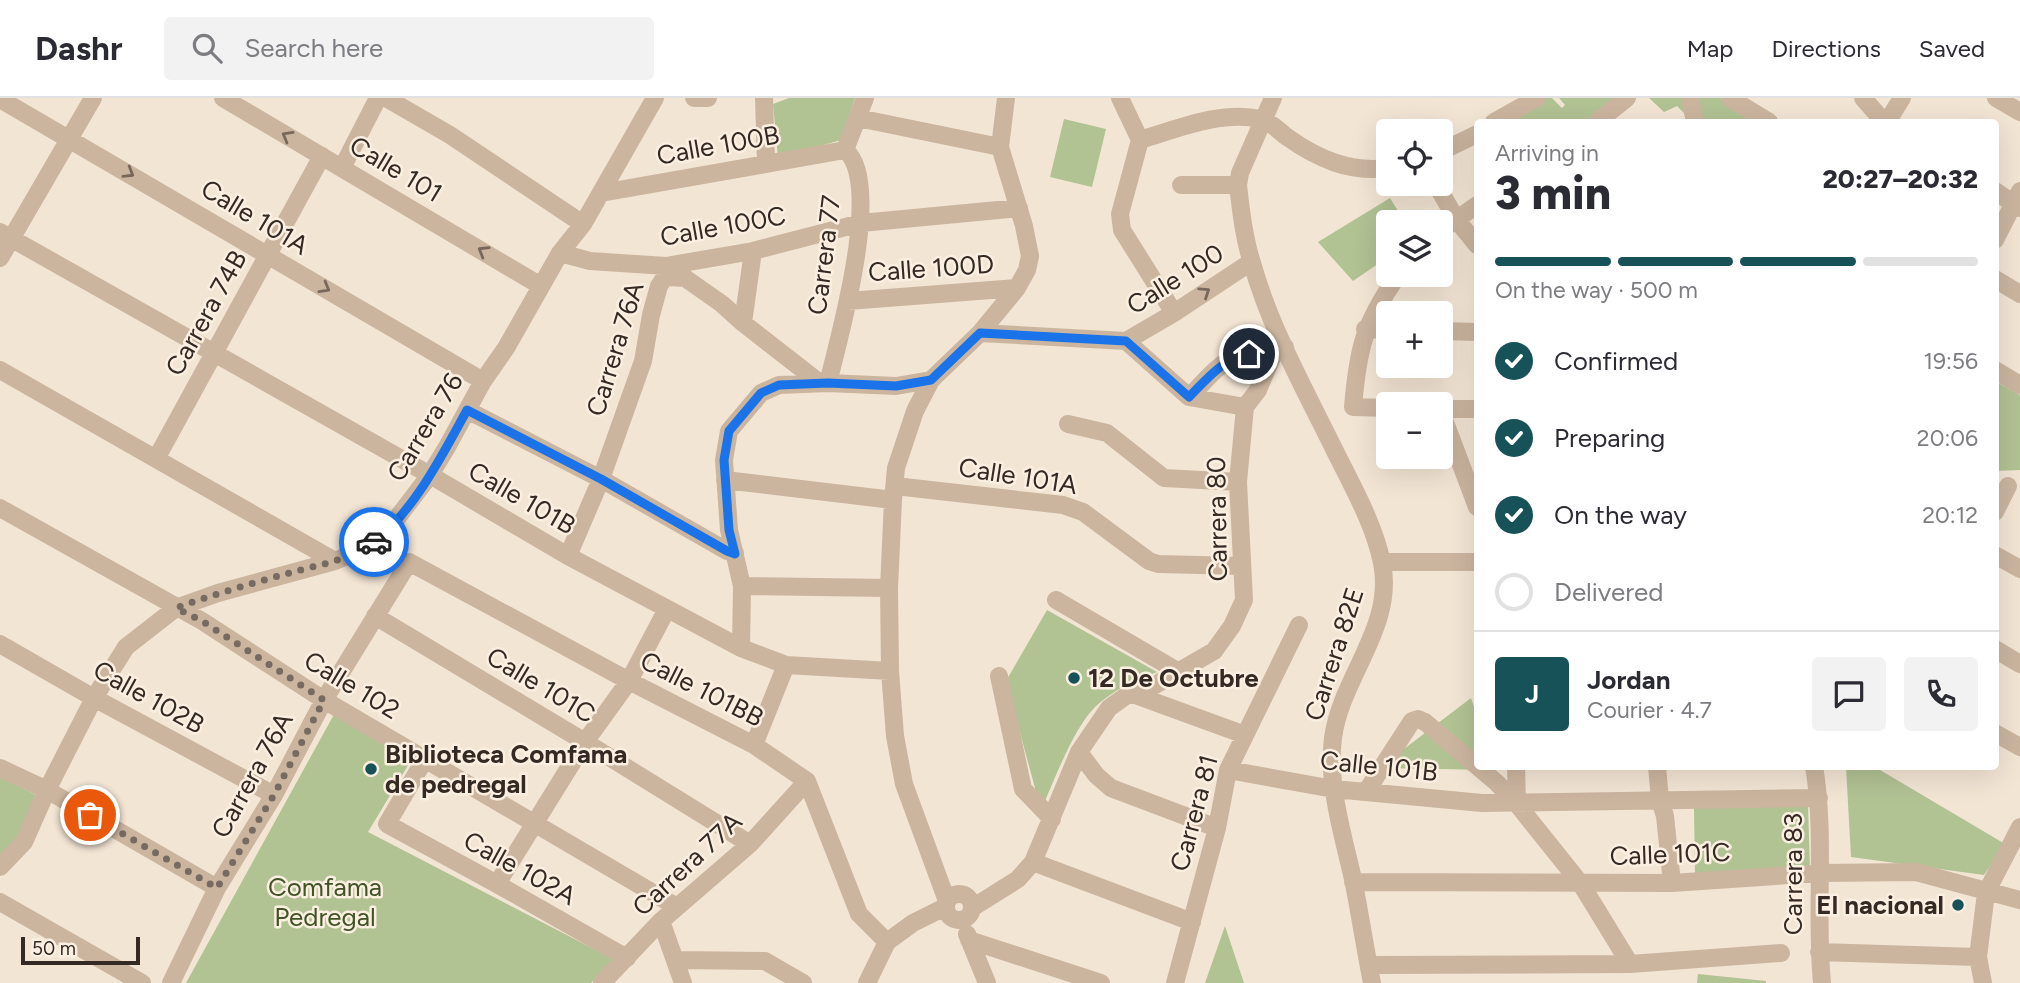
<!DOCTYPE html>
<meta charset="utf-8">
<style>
body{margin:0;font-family:Figtree,sans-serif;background:#f2f2f3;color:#2b2b33;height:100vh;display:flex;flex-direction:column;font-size:26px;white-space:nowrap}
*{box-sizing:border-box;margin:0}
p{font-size:23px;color:#7c7c81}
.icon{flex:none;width:38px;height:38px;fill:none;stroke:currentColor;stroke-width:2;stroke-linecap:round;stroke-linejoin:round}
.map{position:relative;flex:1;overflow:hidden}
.drawer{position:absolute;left:1474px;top:21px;width:525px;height:651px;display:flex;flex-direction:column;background:#fff;border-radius:7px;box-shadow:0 7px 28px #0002}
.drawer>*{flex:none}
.fabs{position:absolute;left:1376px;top:21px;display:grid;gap:14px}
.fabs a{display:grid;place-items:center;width:77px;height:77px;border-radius:7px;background:#fff;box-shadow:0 7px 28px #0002;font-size:35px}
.scale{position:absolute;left:21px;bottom:18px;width:119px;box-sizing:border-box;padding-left:7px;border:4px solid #342923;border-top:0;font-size:19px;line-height:24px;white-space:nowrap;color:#342923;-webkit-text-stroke:5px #faefe0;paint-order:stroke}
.pin{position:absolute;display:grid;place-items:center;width:60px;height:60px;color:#fff;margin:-30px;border:4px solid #fff;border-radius:50%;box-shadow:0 2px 7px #0007}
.courier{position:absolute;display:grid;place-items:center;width:70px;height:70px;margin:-35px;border:5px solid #1a73e8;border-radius:50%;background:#fff;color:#222;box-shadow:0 2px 9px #0007}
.overview em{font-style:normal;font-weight:800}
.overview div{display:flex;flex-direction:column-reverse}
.overview{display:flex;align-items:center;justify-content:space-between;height:119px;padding:0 21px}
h1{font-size:46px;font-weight:800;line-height:52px}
.bar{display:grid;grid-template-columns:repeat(4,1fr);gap:10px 7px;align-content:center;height:84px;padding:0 21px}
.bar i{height:9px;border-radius:5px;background:#e1e1e2}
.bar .active{background:#165258}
.bar p{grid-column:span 4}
.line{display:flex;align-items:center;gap:18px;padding:0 21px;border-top:2px solid #e1e1e2}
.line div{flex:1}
.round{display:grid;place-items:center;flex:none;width:74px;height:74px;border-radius:7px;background:#f2f2f3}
ol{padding:0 21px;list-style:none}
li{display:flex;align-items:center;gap:21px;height:77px}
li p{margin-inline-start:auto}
li .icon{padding:7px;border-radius:50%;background:#165258;color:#fff;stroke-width:4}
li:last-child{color:#7c7c81}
li i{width:38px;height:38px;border:4px solid #e1e1e2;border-radius:50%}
header{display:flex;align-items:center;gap:42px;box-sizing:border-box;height:98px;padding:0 35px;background:#fff;border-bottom:2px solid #e1e1e2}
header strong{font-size:33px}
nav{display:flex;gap:38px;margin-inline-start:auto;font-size:24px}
.search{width:490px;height:63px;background:#f2f2f3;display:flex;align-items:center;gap:18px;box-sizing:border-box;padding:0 24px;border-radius:7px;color:#7c7c81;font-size:26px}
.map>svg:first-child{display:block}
.green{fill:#b1c293}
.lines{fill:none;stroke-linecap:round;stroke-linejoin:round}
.minor{stroke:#cbb59f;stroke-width:18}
.oneway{stroke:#78685b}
.done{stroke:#776b61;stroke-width:7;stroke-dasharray:0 12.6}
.route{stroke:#1a73e8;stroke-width:9}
.poi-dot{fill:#165258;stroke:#faefe0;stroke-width:2.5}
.labels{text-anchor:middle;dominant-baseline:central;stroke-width:5;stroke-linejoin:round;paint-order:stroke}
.street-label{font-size:26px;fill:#342923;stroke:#faefe0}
.poi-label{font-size:26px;font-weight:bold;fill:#342923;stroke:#faefe0;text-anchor:start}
.park-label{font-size:26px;fill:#415425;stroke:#faefe0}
</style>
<header>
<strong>Dashr</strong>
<div class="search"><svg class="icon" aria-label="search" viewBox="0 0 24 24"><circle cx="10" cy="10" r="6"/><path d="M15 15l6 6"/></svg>Search here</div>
<nav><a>Map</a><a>Directions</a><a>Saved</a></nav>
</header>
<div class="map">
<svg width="2020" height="885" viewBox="0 0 2020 885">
<rect width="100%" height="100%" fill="#f3e5d4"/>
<!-- green -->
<path class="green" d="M789,0H855L841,42L778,60L773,6Z
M1546,0H1552L1562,10L1565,7L1559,0H1622L1591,24H1502Z
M1649,0H1688L1690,21L1677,8L1664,14Z
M1692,0H1720L1760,24H1696Z
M1064,21L1106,31L1092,89L1050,79Z
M1390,100L1405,124H1388V159L1353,183L1318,144Z
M1995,283L2020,297V372L1995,373Z
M1047,512L1157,574C1134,583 1113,592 1095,609C1073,631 1054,683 1041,712L1006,583Z
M1471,600L1477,618V668L1495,669L1496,672L1379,670Z
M337,611L416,654L368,734L615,862L591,885H186Z
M1846,669H1875L2005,746L1984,777L1851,759Z
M0,679L44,701L33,728L0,757Z
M1808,708L1810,771L1695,775L1694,710Z
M1225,828L1244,885H1205Z
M1698,876L1766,883V885H1697Z"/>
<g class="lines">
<!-- minor -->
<path class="minor" d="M223,0L541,188
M386,0L450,37L583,126
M694,0H708
M764,0L766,65
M1120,0L1140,42L1120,116L1122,132L1174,215
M1273,0L1240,75L1238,87C1241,113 1244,140 1252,165C1270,229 1304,290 1333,349C1351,386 1374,425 1382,465C1395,529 1341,579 1333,640C1327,686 1343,737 1353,781C1360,816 1365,850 1372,885
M1690,0L1695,24
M1730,0L1769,24
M1863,0L1884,24
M1996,0L2020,14
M0,1L483,283
M858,20L1000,49
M1494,24L1537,0
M1597,24L1627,0
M1887,24L1902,0
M1140,42C1177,31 1221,12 1261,21C1270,23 1280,34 1287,39C1318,61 1350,75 1388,70
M1440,54L1477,36
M342,70L378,0
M1436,86L1456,121L1477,147
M1181,87H1238
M1995,93L2020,110
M601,95L845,52
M1440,133L1477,107
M0,134L430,377L568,458L741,550L786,567L890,573
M1995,142L2020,93
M560,155L590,163L666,168L753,153L861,125L1019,110
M0,160L93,0
M1995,181L2020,196
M848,203L1017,190
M743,225L753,153
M1365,231L1388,232
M1440,233L1477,234
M980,235L1126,243L1189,299L1245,309
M1126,243L1174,215L1251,164
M0,272L335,463
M1995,272L2020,287
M828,285C839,240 884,83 845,52L865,0
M1189,299C1221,267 1224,254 1273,257
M1388,310L1353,309C1358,249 1364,226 1398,177
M1477,311H1440L1477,409
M467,312L601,381L727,453L735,455
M1068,326L1107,335L1164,380L1238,384
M156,361L322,58
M725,382L893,402
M895,388L1063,407L1083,414L1149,463L1158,466L1242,468
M0,410L202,523L324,602L677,809
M1995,414L2008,388
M1995,457L2020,471
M568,458L601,381L643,263L651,217L659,188L663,182L668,179L685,180L722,206L743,225L820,285
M1382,464H1477
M742,488L889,490
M1056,502L1179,574
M375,518L585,644L750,746
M0,546L94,600L274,697
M741,550L742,488L729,432L724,362L729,333L761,295L779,287L828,285L896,288L931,282
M1995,551L2020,566
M999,578L1023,691L1052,721
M1130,595L1245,637
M1995,635L2020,649
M754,647L786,567
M1079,654L1096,677L1111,690L1217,730
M425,661L387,726L497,786L627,860
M1516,668L1517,706L1581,786L1630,866
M1657,668L1660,702L1665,718L1672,785
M1814,668C1826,740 1815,813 1822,885
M0,670L47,692L217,790
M1228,672L1334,691L1482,705L1819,700
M1366,694L1412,623L1418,621L1425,624L1497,685L1517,706
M1033,764L1192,824
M0,769L24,744L47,692L94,600L126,549L176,510L218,495L335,463L364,451L391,428L430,377L447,349L483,283L506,250L560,155L583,126L655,0
M1353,784L1672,785L1819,775L1916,774L2020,802
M497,786L585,644L629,583L667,511
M946 809a13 13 0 1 1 26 0a13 13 0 1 1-26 0Z
M947,803L904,686L895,638L890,573L889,490L893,402L896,370L915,313L931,282L980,235L1017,190L1027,172L1030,158L1024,128L1000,49L1006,0
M0,804L142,885
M972,810L1018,781L1033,764L1079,654L1109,610L1130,595L1150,590L1214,553L1232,528L1244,502L1238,384L1245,309L1258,292L1273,257L1285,249
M661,823L683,885
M967,836L987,885
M969,842L1101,885
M1819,854L1978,859
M677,862L765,863L803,885
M1369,867L1630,866L1781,855
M171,885L217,790L274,697L324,602L409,464L629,583L754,647L807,683L859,816L887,844
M602,885L661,823L750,746L807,683
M867,885L887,844L913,825L945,809
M1175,885L1217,730L1228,672L1299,527
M1983,885L1978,859L1986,795L2020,729"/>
</g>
<!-- one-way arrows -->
<defs><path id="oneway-chevron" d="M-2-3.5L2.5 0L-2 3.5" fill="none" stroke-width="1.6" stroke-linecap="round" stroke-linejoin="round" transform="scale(1.75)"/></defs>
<g class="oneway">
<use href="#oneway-chevron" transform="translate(287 38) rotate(-150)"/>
<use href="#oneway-chevron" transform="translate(129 75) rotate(31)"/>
<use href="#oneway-chevron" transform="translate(483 153) rotate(-149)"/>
<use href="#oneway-chevron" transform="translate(325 190) rotate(30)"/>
<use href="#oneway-chevron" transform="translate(1205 194) rotate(-34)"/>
</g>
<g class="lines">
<!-- done -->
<path class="done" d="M90,717L217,790L274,697L324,602L202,523L176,510C212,497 249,486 286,476C316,467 349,463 374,444"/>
<!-- route -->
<path class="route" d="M374,444C414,413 443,356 467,312L601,381L727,453L735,456L729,432L724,362L729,333L761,295L779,287L828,285L896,288L931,282L980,235L1126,243L1189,299C1207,281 1222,261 1249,256"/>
</g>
<!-- markers -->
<g class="poi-dot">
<circle cx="1074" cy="580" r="7"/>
<circle cx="371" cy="671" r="7"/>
<circle cx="1958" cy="807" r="7"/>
</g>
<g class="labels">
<!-- street labels -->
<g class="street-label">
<text transform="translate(718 47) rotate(-10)">Calle 100B</text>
<text transform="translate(396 71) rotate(31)">Calle 101</text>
<text transform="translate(255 119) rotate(31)">Calle 101A</text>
<text transform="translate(723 128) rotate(-10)">Calle 100C</text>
<text transform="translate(824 157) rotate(-83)">Carrera 77</text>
<text transform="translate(931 170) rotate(-4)">Calle 100D</text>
<text transform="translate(1175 181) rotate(-32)">Calle 100</text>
<text transform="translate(206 215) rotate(-61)">Carrera 74B</text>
<text transform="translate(615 251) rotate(-73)">Carrera 76A</text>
<text transform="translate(425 329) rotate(-59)">Carrera 76</text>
<text transform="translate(1018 378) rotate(9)">Calle 101A</text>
<text transform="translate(522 400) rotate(30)">Calle 101B</text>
<text transform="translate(1217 421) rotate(-91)">Carrera 80</text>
<text transform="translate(1334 556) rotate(-72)">Carrera 82E</text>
<text transform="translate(352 587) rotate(31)">Calle 102</text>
<text transform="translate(541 587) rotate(31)">Calle 101C</text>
<text transform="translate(702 591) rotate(27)">Calle 101BB</text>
<text transform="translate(149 599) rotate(29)">Calle 102B</text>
<text transform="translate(1379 668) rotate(6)">Calle 101B</text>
<text transform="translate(252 677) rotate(-61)">Carrera 76A</text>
<text transform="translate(1194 715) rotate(-75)">Carrera 81</text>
<text transform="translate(1670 756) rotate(-2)">Calle 101C</text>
<text transform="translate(687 766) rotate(-43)">Carrera 77A</text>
<text transform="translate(520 770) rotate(29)">Calle 102A</text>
<text transform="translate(1793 776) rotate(-90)">Carrera 83</text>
</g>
<!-- poi labels -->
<g class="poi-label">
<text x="1088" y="580">12 De Octubre</text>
<text x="385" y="656">Biblioteca Comfama<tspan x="385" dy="30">de pedregal</tspan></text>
<text x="1944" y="807" text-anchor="end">El nacional</text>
</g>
<!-- park labels -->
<g class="park-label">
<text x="325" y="789">Comfama<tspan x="325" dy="30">Pedregal</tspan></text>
</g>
</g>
</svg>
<div class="fabs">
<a><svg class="icon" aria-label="locate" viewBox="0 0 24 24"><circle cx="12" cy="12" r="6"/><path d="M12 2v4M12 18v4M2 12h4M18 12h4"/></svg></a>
<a><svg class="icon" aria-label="layers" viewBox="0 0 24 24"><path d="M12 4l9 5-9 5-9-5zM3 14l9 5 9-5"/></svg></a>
<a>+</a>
<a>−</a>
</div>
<div class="scale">50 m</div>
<div class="pin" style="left:90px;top:717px;background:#ea580c"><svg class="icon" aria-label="bag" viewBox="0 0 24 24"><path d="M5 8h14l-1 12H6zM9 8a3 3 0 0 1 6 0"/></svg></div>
<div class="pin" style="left:1249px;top:256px;background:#1f2937"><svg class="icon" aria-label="home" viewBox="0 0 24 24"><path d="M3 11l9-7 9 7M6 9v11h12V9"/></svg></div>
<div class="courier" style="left:374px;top:444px"><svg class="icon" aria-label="car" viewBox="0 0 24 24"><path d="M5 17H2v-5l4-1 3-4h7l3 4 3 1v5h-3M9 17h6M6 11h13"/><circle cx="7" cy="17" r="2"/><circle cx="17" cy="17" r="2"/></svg></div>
<section class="drawer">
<div class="overview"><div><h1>3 min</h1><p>Arriving in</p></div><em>20:27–20:32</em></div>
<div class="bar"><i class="active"></i><i class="active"></i><i class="active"></i><i></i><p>On the way · 500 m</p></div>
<ol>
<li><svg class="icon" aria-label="check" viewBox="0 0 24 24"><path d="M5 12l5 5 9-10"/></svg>Confirmed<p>19:56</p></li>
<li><svg class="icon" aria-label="check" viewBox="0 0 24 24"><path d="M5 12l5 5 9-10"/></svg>Preparing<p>20:06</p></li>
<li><svg class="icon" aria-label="check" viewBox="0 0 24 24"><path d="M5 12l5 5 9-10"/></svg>On the way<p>20:12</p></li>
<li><i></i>Delivered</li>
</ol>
<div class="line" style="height:126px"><b class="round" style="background:#165258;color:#fff">J</b><div><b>Jordan</b><p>Courier · 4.7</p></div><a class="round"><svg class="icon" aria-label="chat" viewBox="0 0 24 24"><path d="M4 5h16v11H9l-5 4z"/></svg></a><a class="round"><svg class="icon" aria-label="phone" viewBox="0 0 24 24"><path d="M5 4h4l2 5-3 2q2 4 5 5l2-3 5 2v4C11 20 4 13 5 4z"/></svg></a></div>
</section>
</div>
